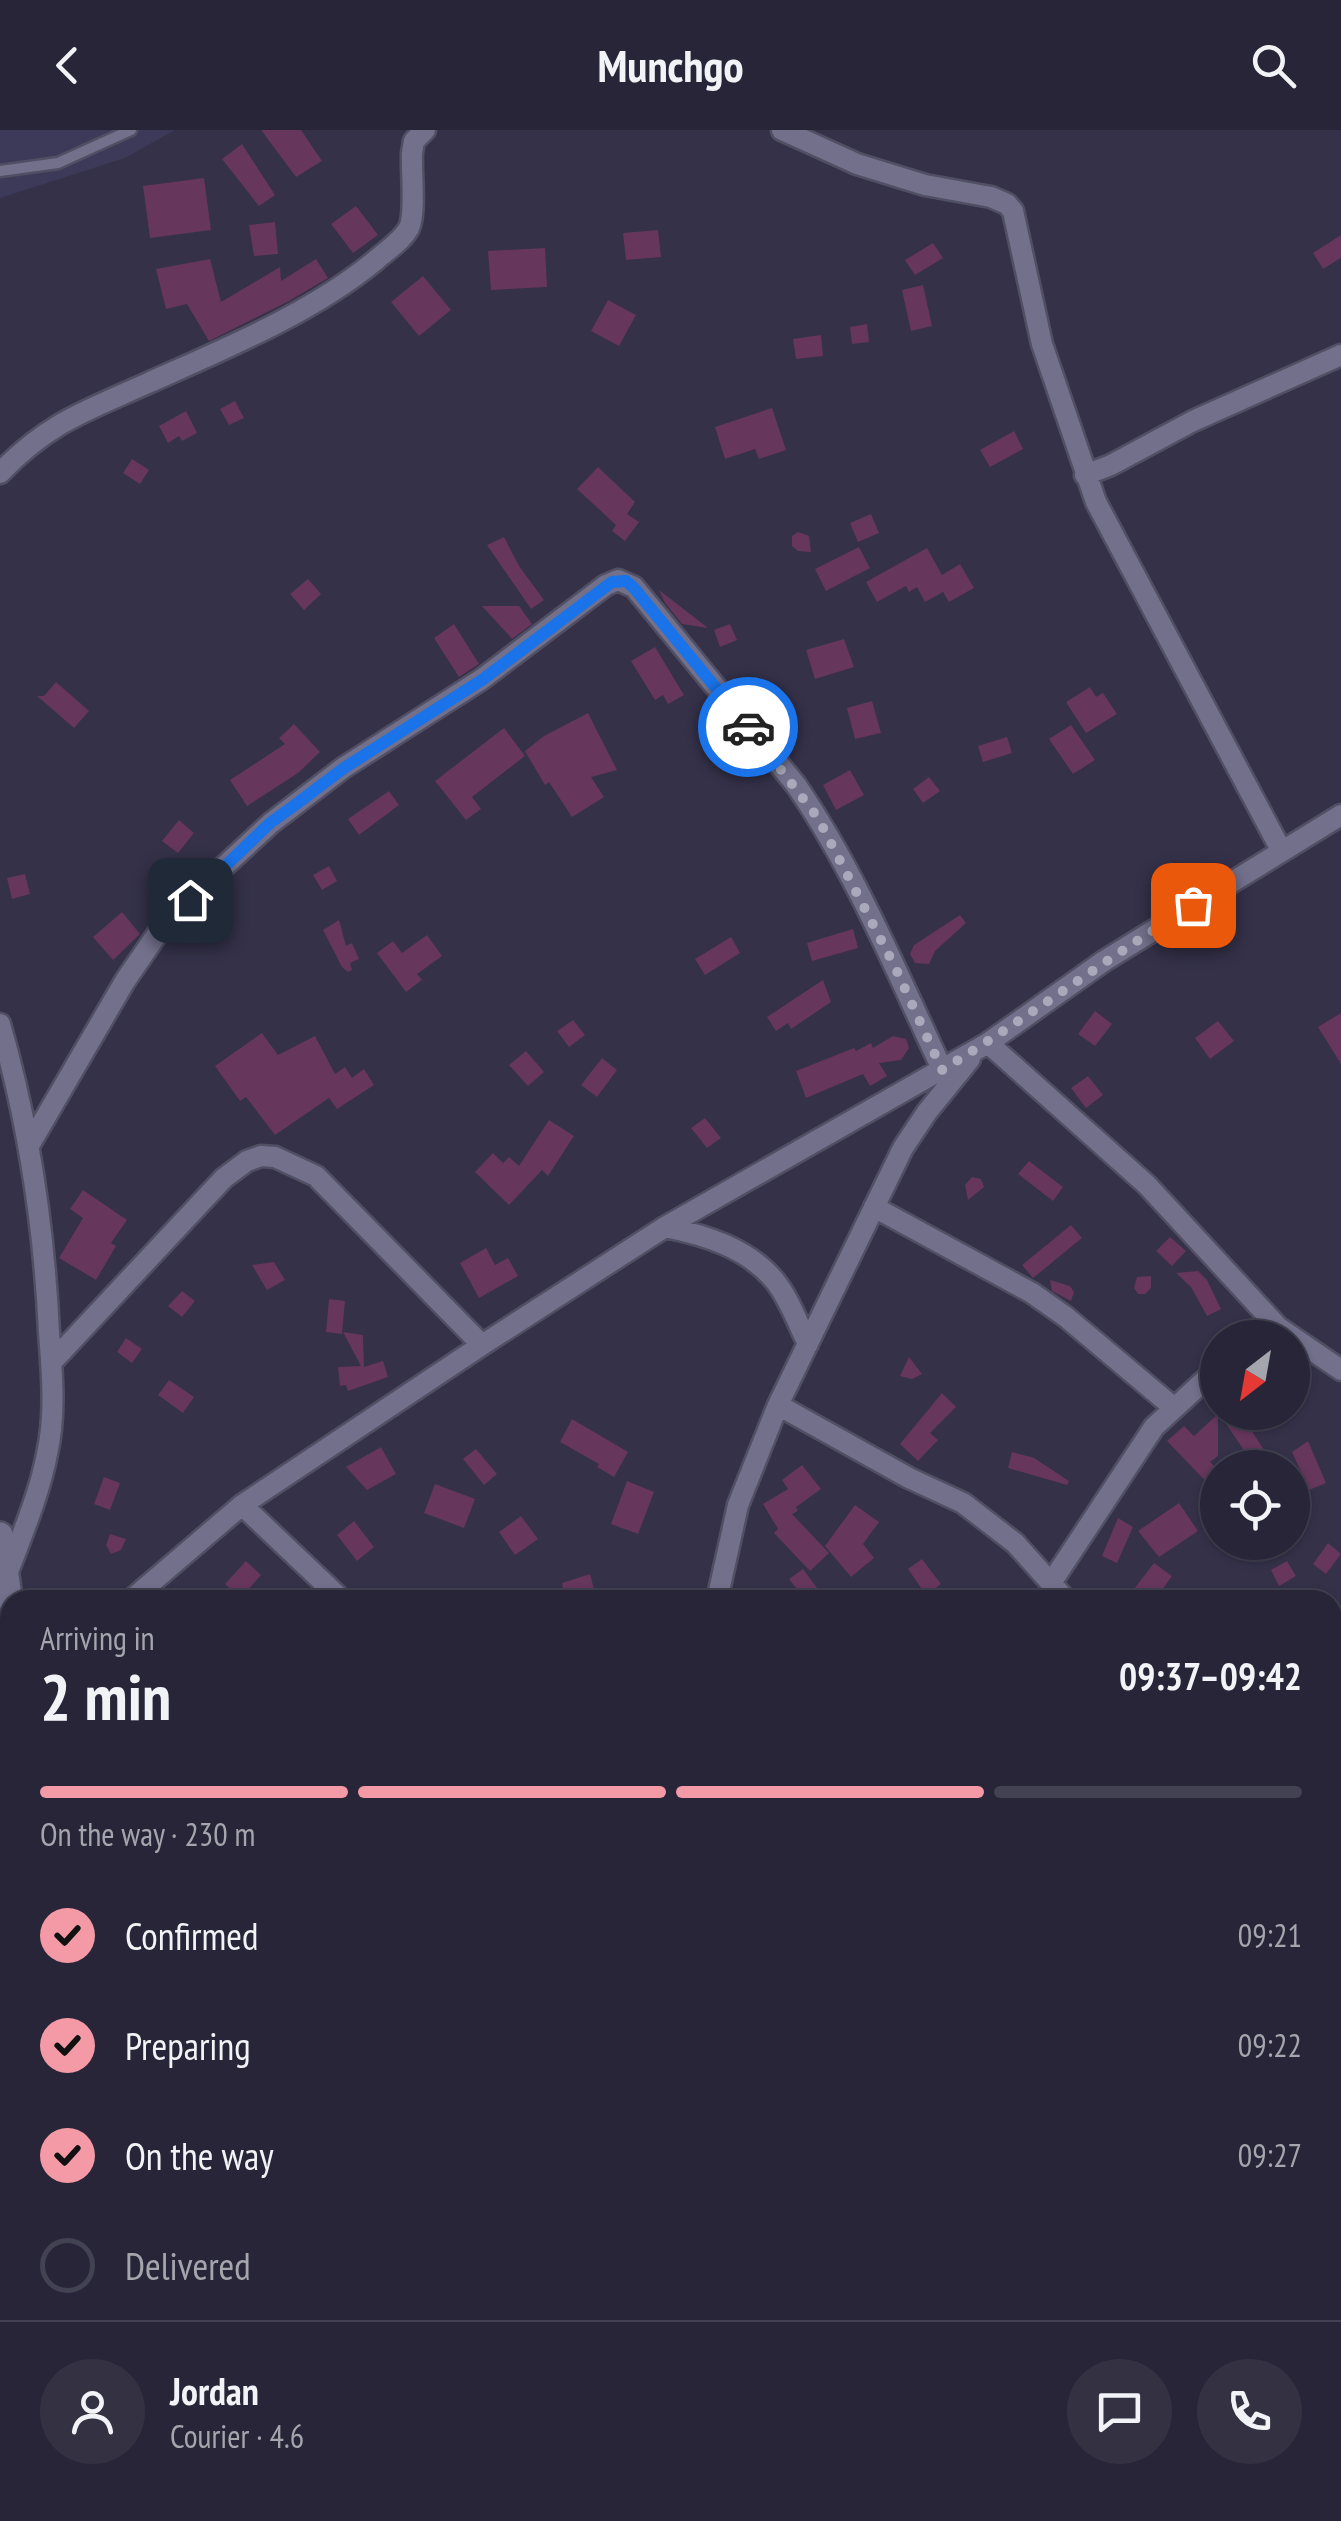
<!DOCTYPE html>
<meta charset="utf-8">
<style>
body{margin:0;font-family:"PT Sans Narrow",sans-serif;background:#333142;color:#f1f3f6;height:100vh;display:flex;flex-direction:column;font-size:38px;white-space:nowrap}
*{box-sizing:border-box;margin:0}
p{font-size:32px;color:#a4a5ad}
.icon{flex:none;width:55px;height:55px;fill:none;stroke:currentColor;stroke-width:2;stroke-linecap:round;stroke-linejoin:round}
.map{position:relative;flex:1;overflow:hidden}
.side{position:absolute;left:0px;top:1460px;width:1342px;height:932px;display:flex;flex-direction:column;background:#272537;border-radius:30px 30px 0 0;box-shadow:0 2px 8px #0004,0 0 0 2px #434252}
.side>*{flex:none}
.needle{width:65px;rotate:211deg}
.fabs{position:absolute;left:1200px;top:1190px;display:grid;gap:20px}
.fabs a{display:grid;place-items:center;width:110px;height:110px;border-radius:50%;background:#272537;box-shadow:0 2px 8px #0004,0 0 0 2px #434252;font-size:50px}
.pin{position:absolute;display:grid;place-items:center;width:85px;height:85px;color:#fff;margin:-42px;border-radius:20px;box-shadow:0 5px 15px #0006}
.courier{position:absolute;display:grid;place-items:center;width:100px;height:100px;margin:-50px;border:8px solid #1a73e8;border-radius:50%;background:#fff;color:#222;box-shadow:0 2px 12px #0007}
.head em{font-style:normal;font-weight:600}
.head div{display:flex;flex-direction:column-reverse}
.head{display:flex;align-items:center;justify-content:space-between;height:170px;padding:0 40px}
h1{font-size:65px;font-weight:600;line-height:75px}
.bar{display:grid;grid-template-columns:repeat(4,1fr);gap:15px 10px;align-content:center;height:120px;padding:0 40px}
.bar i{height:12px;border-radius:8px;background:#434252}
.bar .selected{background:#f49aa6}
.bar p{grid-column:span 4}
.line{display:flex;align-items:center;gap:25px;padding:0 40px;border-top:2px solid #434252}
.line div{flex:1}
.round{display:grid;place-items:center;flex:none;width:105px;height:105px;border-radius:52px;background:#333142}
ol{padding:0 40px;list-style:none}
li{display:flex;align-items:center;gap:30px;height:110px}
li p{margin-inline-start:auto}
li .icon{padding:10px;border-radius:50%;background:#f49aa6;color:#111;stroke-width:4}
li:last-child{color:#a4a5ad}
li i{width:55px;height:55px;border:5px solid #434252;border-radius:50%}
header{display:flex;justify-content:space-between;align-items:center;height:130px;padding:0 40px;background:#272537;font-size:45px;font-weight:600}
.map>svg:first-child{display:block}
.built{fill:#3d3a59}
.building{fill:#66365d}
.lines{fill:none;stroke-linecap:round;stroke-linejoin:round}
.lane-casing{stroke:#514f63;stroke-width:15}
.street-casing{stroke:#514f63;stroke-width:25}
.secondary-casing{stroke:#514f63;stroke-width:30}
.highway-casing{stroke:#514f63;stroke-width:35}
.lane{stroke:#72708b;stroke-width:10}
.street{stroke:#72708b;stroke-width:20}
.secondary{stroke:#72708b;stroke-width:25}
.highway{stroke:#c1b61e;stroke-width:30}
.done{stroke:#aaa9bb;stroke-width:10;stroke-dasharray:0 18}
.route{stroke:#1a73e8;stroke-width:12}
</style>
<header><svg class="icon" aria-label="back" viewBox="0 0 24 24"><path d="M15 5l-7 7 7 7"/></svg>Munchgo<svg class="icon" aria-label="search" viewBox="0 0 24 24"><circle cx="10" cy="10" r="6"/><path d="M15 15l6 6"/></svg></header>
<div class="map">
<svg width="1341" height="2391" viewBox="0 0 1341 2391">
<rect width="100%" height="100%" fill="#343149"/>
<!-- built -->
<path class="built" d="M0,0H175L125,28L0,68Z"/>
<!-- building -->
<path class="building" d="M261,0H301L322,31L296,47Z
M242,14L275,65L259,76L222,29Z
M204,48L211,100L150,108L143,56Z
M356,76L378,105L353,123L331,94Z
M275,92L278,124L254,126L249,95Z
M658,100L661,127L626,130L623,103Z
M1341,105V128L1323,139L1313,123Z
M933,113L943,128L915,145L905,130Z
M545,118L547,157L491,160L488,121Z
M210,129L221,172L280,137L281,151L316,129L328,148L289,171L209,211L187,174L166,179L156,139Z
M423,146L451,180L419,206L391,172Z
M923,155L932,196L911,201L902,160Z
M608,170L636,185L619,216L591,201Z
M867,194L869,212L852,214L850,197Z
M821,205L823,226L796,229L793,209Z
M235,271L244,288L229,295L220,279Z
M772,278L786,320L759,329L755,319L725,329L715,297Z
M186,281L197,303L182,311L179,306L168,313L159,296Z
M1014,301L1023,319L990,337L980,320Z
M132,329L149,340L140,354L123,343Z
M598,337L635,372L627,384L639,392L625,411L612,401L616,395L577,359Z
M871,384L879,403L858,412L850,393Z
M798,402L809,406L811,422L798,421L792,416V406Z
M504,407L519,436L544,470L531,479L487,415Z
M859,417L870,438L826,461L815,439Z
M927,418L942,445L960,434L974,458L949,472L943,462L925,472L917,457L909,462L906,456L877,472L866,452Z
M308,449L321,464L304,480L290,464Z
M659,460L708,498L682,494L665,473Z
M482,476H519L532,494L512,509Z
M454,494L479,534L459,547L434,508Z
M730,494L737,510L720,517L714,500Z
M844,509L854,537L815,549L806,520Z
M655,517L684,565L668,574L663,565L655,570L631,531Z
M56,552L89,581L74,598L37,566H44Z
M1090,557L1096,567L1103,563L1117,584L1086,603L1066,572Z
M872,571L881,603L855,609L847,578Z
M588,583L617,640L591,647L604,667L572,687L549,652L545,655L525,621L544,606Z
M294,594L320,622L298,643L247,676L230,650L285,614L279,608Z
M1071,595L1095,630L1073,644L1049,609Z
M504,598L525,626L472,667L481,679L466,690L435,651Z
M1007,607L1012,623L983,632L978,616Z
M850,640L864,665L836,680L823,655Z
M929,647L940,661L923,673L913,659Z
M389,661L399,675L359,705L348,689Z
M179,690L194,703L178,723L162,711Z
M329,736L337,751L322,760L313,745Z
M25,744L30,764L12,769L7,748Z
M122,782L140,804L113,830L93,807Z
M960,785L966,793L935,821L929,834L915,833L910,824L914,815Z
M339,790L346,816L352,813L359,829L350,833L352,840L348,842L342,837L323,800Z
M853,799L858,818L812,831L807,813Z
M427,805L442,826L417,844L422,850L406,862L377,823L393,811L402,823Z
M731,807L740,823L705,845L695,829Z
M823,850L831,872L791,899L788,893L776,901L767,887Z
M1095,881L1112,894L1095,916L1078,904Z
M1341,883V934L1318,897Z
M573,890L585,905L569,917L557,901Z
M1218,891L1234,911L1210,929L1195,908Z
M262,903L278,925L315,906L335,944L345,937L352,948L364,939L374,955L337,979L329,968L275,1005L246,967L240,971L215,936Z
M893,906L906,909L909,918L901,930L879,933L887,946L870,956L863,944L806,968L796,941L854,918L856,921L871,913L873,918Z
M526,921L544,942L528,956L509,935Z
M602,928L617,940L597,967L581,955Z
M1088,946L1103,965L1086,978L1071,958Z
M705,988L721,1008L707,1018L691,998Z
M549,990L574,1006L548,1046L542,1040L509,1075L475,1042L493,1023L503,1033L509,1027L519,1036Z
M1029,1031L1063,1057L1053,1071L1018,1044Z
M972,1047L981,1049L984,1057L968,1070L965,1055Z
M83,1060L127,1090L111,1113L116,1116L96,1150L59,1128L83,1088L70,1079Z
M1071,1095L1082,1108L1033,1148L1022,1135Z
M1170,1107L1186,1121L1172,1136L1156,1121Z
M486,1118L495,1135L508,1128L518,1146L479,1168L460,1133Z
M274,1132L285,1150L267,1160L252,1135Z
M1198,1141L1207,1150L1221,1179L1207,1186L1191,1157L1176,1143Z
M1151,1146V1158L1145,1164H1138L1134,1158L1137,1147Z
M1050,1150L1070,1156L1074,1162L1071,1171L1052,1161Z
M182,1161L195,1171L182,1187L168,1176Z
M329,1169L345,1171L342,1204L326,1202Z
M343,1202L363,1205L364,1237L383,1231L388,1247L348,1261L346,1255L340,1256L338,1237L361,1236Z
M126,1208L142,1219L132,1233L117,1222Z
M909,1227L922,1244L912,1249L900,1246Z
M169,1250L194,1267L183,1283L158,1265Z
M942,1263L956,1277L930,1303L938,1310L918,1331L900,1314Z
M1218,1282H1264L1249,1297L1276,1338H1256Z
M1218,1284V1326L1210,1332L1218,1340V1364L1167,1311L1184,1296L1194,1306Z
M572,1289L628,1322L614,1347L597,1337L599,1334L560,1312Z
M1308,1311L1326,1353L1309,1360L1292,1322Z
M381,1317L396,1344L367,1360L346,1337Z
M476,1319L497,1344L484,1355L463,1329Z
M1012,1322L1034,1328L1069,1351L1067,1355L1008,1338Z
M802,1335L821,1359L796,1377L798,1381L792,1384L829,1423L810,1441L774,1403L778,1399L763,1374L788,1359L782,1350Z
M104,1347L120,1353L110,1380L94,1374Z
M627,1351L654,1362L638,1404L611,1394Z
M435,1354L475,1369L464,1398L424,1383Z
M1179,1373L1198,1401L1159,1427L1138,1401Z
M855,1375L879,1392L863,1414L874,1428L851,1447L825,1416Z
M521,1386L538,1409L515,1425L499,1402Z
M1118,1388L1133,1397L1117,1433L1102,1426Z
M354,1391L374,1417L357,1431L337,1405Z
M110,1404L126,1409L121,1420L111,1424L106,1415Z
M1328,1413L1341,1424L1326,1444L1313,1434Z
M922,1429L941,1454L926,1465L908,1439Z
M246,1431L261,1445L241,1468L225,1454Z
M1287,1431L1296,1446L1279,1456L1271,1440Z
M1154,1433L1172,1446L1155,1470H1141L1131,1463Z
M803,1439L826,1470H805L789,1449Z
M590,1444L595,1463L565,1470L562,1453Z"/>
<g class="lines">
<defs>
<path id="lane" d="M0,41L58,33L131,0"/>
<path id="street" d="M782,0L857,34L925,55L991,67L1007,74L1013,81L1042,214L1096,372L1281,720
M0,343C49,292 86,281 148,253C224,219 312,183 376,130C387,120 402,111 409,98C416,83 411,42 412,23L414,11L425,0
M1085,345L1111,335L1193,291L1341,225
M0,894C29,995 44,1097 49,1202C52,1243 56,1284 47,1324C39,1366 21,1407 6,1447
M988,913L1147,1055L1278,1197
M30,1014L125,851L162,797L217,743L271,693L343,638L482,549L606,455L618,450L634,457L796,655C856,743 897,843 942,939
M874,1077L1032,1163L1066,1187L1173,1277
M665,1097C705,1105 748,1118 775,1151C789,1168 798,1194 808,1214
M1263,1208L1278,1197L1341,1240
M51,1233L224,1048L247,1031L261,1026L275,1027L316,1046L482,1215
M778,1275L909,1348L963,1373L1015,1413L1066,1470
M242,1375L342,1470
M1051,1453L1154,1297L1218,1238
M131,1470L242,1375L482,1215L665,1097L988,913L1104,831L1341,685
M717,1470L738,1375L778,1275L903,1018L927,982L970,929
M0,1589L10,1578
M0,1688L10,1680
M1332,1772L1341,1779
M0,2313L10,2311
M0,2365L10,2342
M780,2391L785,2382
M1198,2391L1203,2382"/>
<path id="secondary" d="M0,1405L10,1473
M356,2382L360,2391"/>
<path id="highway" d="M1332,1546L1341,1542
M0,2082L10,2078"/>
</defs>
<!-- lane casing -->
<use href="#lane" class="lane-casing"/>
<!-- street casing -->
<use href="#street" class="street-casing"/>
<!-- secondary casing -->
<use href="#secondary" class="secondary-casing"/>
<!-- highway casing -->
<use href="#highway" class="highway-casing"/>
<!-- lane -->
<use href="#lane" class="lane"/>
<!-- street -->
<use href="#street" class="street"/>
<!-- secondary -->
<use href="#secondary" class="secondary"/>
<!-- highway -->
<use href="#highway" class="highway"/>
</g>
<g class="lines">
<!-- done -->
<path class="done" d="M748,597L818,688L895,837L942,940C1027,888 1108,828 1193,775"/>
<!-- route -->
<path class="route" d="M190,770L270,693L295,675L344,638L482,550L612,452L626,451L634,458L748,597"/>
</g>
</svg>
<div class="fabs">
<a><svg class="needle" viewBox="-14 -14 28 28"><path d="M0-13l5 13h-10z" fill="#e53935"/><path d="M0 13l5-13h-10z" fill="#a4a5ad"/></svg></a>
<a><svg class="icon" aria-label="locate" viewBox="0 0 24 24"><circle cx="12" cy="12" r="6"/><path d="M12 2v4M12 18v4M2 12h4M18 12h4"/></svg></a>
</div>
<div class="pin" style="left:1193px;top:775px;background:#ea580c"><svg class="icon" aria-label="bag" viewBox="0 0 24 24"><path d="M5 8h14l-1 12H6zM9 8a3 3 0 0 1 6 0"/></svg></div>
<div class="pin" style="left:190px;top:770px;background:#1f2937"><svg class="icon" aria-label="home" viewBox="0 0 24 24"><path d="M3 11l9-7 9 7M6 9v11h12V9"/></svg></div>
<div class="courier" style="left:748px;top:597px"><svg class="icon" aria-label="car" viewBox="0 0 24 24"><path d="M5 17H2v-5l4-1 3-4h7l3 4 3 1v5h-3M9 17h6M6 11h13"/><circle cx="7" cy="17" r="2"/><circle cx="17" cy="17" r="2"/></svg></div>
<section class="side">
<div class="head"><div><h1>2 min</h1><p>Arriving in</p></div><em>09:37–09:42</em></div>
<div class="bar"><i class="selected"></i><i class="selected"></i><i class="selected"></i><i></i><p>On the way · 230 m</p></div>
<ol>
<li><svg class="icon" aria-label="check" viewBox="0 0 24 24"><path d="M5 12l5 5 9-10"/></svg>Confirmed<p>09:21</p></li>
<li><svg class="icon" aria-label="check" viewBox="0 0 24 24"><path d="M5 12l5 5 9-10"/></svg>Preparing<p>09:22</p></li>
<li><svg class="icon" aria-label="check" viewBox="0 0 24 24"><path d="M5 12l5 5 9-10"/></svg>On the way<p>09:27</p></li>
<li><i></i>Delivered</li>
</ol>
<div class="line" style="height:180px"><a class="round"><svg class="icon" aria-label="person" viewBox="0 0 24 24"><circle cx="12" cy="8" r="4"/><path d="M4 21q1-7 8-7t8 7"/></svg></a><div><b>Jordan</b><p>Courier · 4.6</p></div><a class="round"><svg class="icon" aria-label="chat" viewBox="0 0 24 24"><path d="M4 5h16v11H9l-5 4z"/></svg></a><a class="round"><svg class="icon" aria-label="phone" viewBox="0 0 24 24"><path d="M5 4h4l2 5-3 2q2 4 5 5l2-3 5 2v4C11 20 4 13 5 4z"/></svg></a></div>
</section>
</div>
